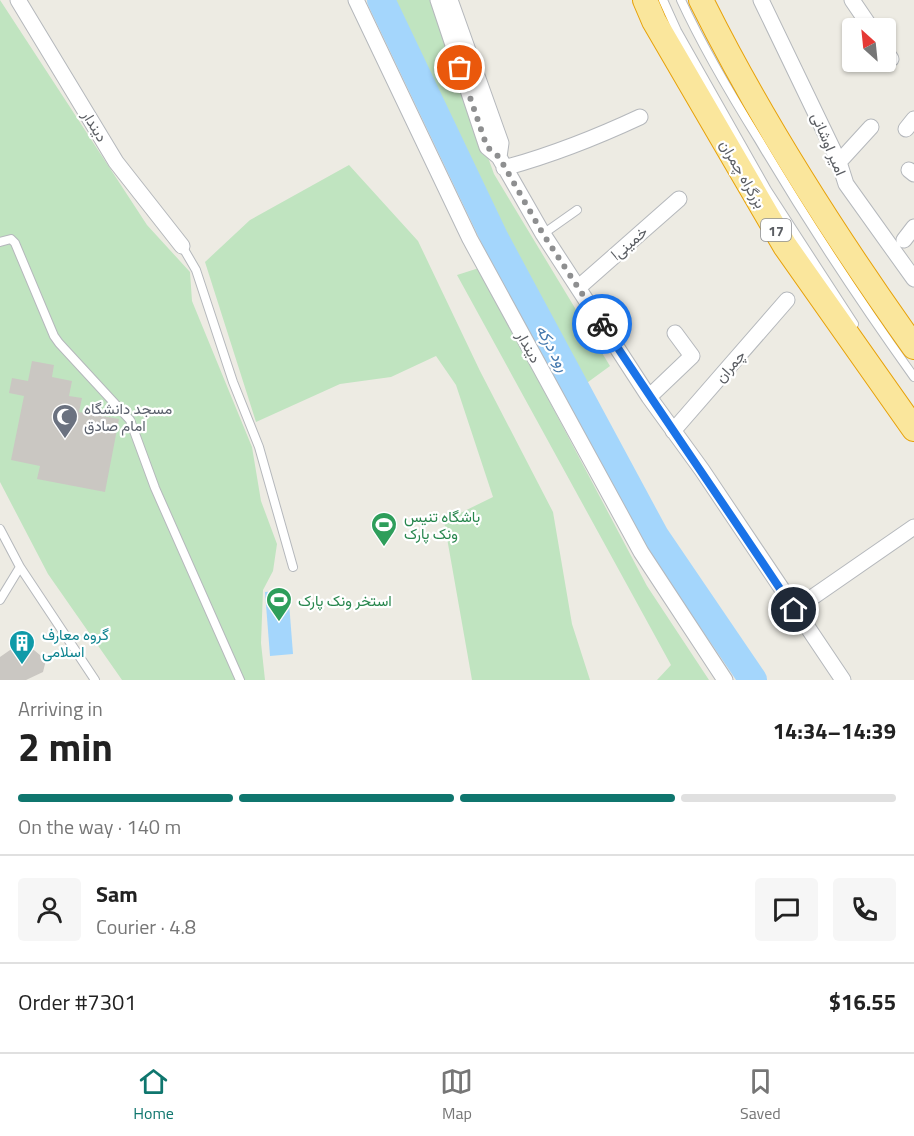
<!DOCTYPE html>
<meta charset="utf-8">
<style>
body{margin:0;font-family:"Titillium Web",Vazirmatn,sans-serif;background:#f6f6f6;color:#222;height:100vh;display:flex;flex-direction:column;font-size:22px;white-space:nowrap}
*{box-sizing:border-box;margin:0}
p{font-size:20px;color:#767676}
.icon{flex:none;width:33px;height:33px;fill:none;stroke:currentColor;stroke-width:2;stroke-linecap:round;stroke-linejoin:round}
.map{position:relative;height:680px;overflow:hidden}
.drawer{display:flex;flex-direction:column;background:#fff;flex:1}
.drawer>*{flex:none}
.needle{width:39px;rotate:333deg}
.buttons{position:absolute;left:842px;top:18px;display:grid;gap:12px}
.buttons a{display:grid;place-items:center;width:54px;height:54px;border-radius:6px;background:#fff;box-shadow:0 2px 4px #0004;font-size:30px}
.pin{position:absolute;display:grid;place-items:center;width:51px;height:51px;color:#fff;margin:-26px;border:3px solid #fff;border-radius:50%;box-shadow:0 2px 6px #0007}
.courier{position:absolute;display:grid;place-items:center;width:60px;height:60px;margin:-30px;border:4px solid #1a73e8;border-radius:50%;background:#fff;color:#222;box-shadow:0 2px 8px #0007}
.overview em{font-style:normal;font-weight:700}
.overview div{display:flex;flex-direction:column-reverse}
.overview{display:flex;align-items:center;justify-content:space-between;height:102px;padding:0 18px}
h1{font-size:39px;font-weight:700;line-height:45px}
.bar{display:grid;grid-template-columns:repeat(4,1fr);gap:9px 6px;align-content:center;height:72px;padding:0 18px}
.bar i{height:8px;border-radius:4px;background:#e0e0e0}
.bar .active{background:#0f766e}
.bar p{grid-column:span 4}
.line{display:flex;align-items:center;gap:15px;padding:0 18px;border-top:2px solid #e0e0e0}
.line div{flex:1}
.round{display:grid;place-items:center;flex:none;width:63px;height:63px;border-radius:6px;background:#f6f6f6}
.dock{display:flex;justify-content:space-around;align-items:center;height:84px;border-top:2px solid #e0e0e0;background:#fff;font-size:16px;color:#767676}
.dock a{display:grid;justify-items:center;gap:3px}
.dock .active{color:#0f766e}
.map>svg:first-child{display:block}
.green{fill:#c0e4c0}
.water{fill:#a4d6fc}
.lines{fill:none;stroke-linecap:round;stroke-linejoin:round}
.river{stroke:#a4d6fc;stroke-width:28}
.building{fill:#cac7c2}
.service-casing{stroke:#b5b8bc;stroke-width:10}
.minor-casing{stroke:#b5b8bc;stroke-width:17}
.trunk-casing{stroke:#e7a109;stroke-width:26}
.service{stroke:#fff;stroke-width:8}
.minor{stroke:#fff;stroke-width:15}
.trunk{stroke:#fae69c;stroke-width:24}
.done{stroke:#8e8f90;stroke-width:6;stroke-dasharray:0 10.8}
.route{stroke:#1a73e8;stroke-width:8}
.labels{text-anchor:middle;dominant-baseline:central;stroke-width:4.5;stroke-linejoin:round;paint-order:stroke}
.shield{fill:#fff;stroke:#8c8e92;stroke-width:1.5}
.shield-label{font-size:14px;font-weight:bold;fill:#5b5e63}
.street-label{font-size:15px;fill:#5b5e63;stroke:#fff}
.worship-label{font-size:15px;fill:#5b616d;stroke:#fff;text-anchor:start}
.leisure-label{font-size:15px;fill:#27864d;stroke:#fff;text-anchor:start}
.culture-label{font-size:15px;fill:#0d838f;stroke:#fff;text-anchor:start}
.water-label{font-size:16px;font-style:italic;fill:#4277ad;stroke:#fff}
</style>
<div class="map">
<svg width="914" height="680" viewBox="0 0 914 680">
<rect width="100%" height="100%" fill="#edebe3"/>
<!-- green -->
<path class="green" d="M0,0L147,225L190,272L192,301L252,447L261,501L277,544L273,571L263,590L261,643L265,680H122L48,574L0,482Z
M391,0H431L494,174L610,366L584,385L458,146Z
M349,165L418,241L480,371L553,512L572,624L590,680H472L444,521L493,497L456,385L436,356L391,377L340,384L256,422L205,262L250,220Z
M479,268L647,586L709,680H657L671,665L457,275Z"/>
<!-- water -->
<path class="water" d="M288,590L293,654L270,656L265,592Z"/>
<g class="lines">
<!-- river -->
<path class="river" d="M381,0L495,239L655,536L753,680"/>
</g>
<!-- building -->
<path class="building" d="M32,361L54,365L52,377L72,381L69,396L82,398L79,412L119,419L105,492L37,479L40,466L11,460L24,396L9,393L12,378L28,381Z
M23,641L46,660L43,672L26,680H0V657Z"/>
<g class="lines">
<defs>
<path id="service" d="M663,0L677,31L767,190L854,324
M681,0C703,48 731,95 759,140C807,221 859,300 914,377
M543,234L577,210
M0,242L11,239L15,243L54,336L59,343L130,420L155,488L240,680
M182,246L196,270L233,382L259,447L293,567
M0,529L20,567L0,600
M20,567L95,680"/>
<path id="minor" d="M18,0L116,162L182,246
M356,0L470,239L641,552L725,680
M438,0L487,147L499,157L543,234L649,397L702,470L843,680
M450,0L501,143L499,157
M761,0L839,162L846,184L914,279
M852,0L871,28
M885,50L891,59
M906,129L914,119
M839,162L871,127
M504,168C552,155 595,138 640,117
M909,170L914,174
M904,240L914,227
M579,287L679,199
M649,397L692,356L675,333
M673,431L787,300
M794,610L914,527"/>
<path id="trunk" d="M645,0L654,21L785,246L914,429
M701,0C760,119 837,239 914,347"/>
</defs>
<!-- service casing -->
<use href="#service" class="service-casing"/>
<!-- minor casing -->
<use href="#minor" class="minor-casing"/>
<!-- trunk casing -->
<use href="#trunk" class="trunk-casing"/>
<!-- service -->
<use href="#service" class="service"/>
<!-- minor -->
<use href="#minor" class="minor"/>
<!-- trunk -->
<use href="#trunk" class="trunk"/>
</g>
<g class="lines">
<!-- done -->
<path class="done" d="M460,68L487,147L499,157L543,234L602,324"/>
<!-- route -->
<path class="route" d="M602,324C665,420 731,514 794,610"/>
</g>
<!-- icons -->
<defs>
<symbol id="mosque-pin" viewBox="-11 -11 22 30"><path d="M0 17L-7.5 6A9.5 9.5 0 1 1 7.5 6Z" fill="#6b7280" stroke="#fff"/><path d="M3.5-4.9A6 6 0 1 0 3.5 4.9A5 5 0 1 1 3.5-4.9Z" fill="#fff"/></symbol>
<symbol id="stadium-pin" viewBox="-11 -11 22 30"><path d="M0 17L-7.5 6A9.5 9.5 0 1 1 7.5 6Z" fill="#2e9e5b" stroke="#fff"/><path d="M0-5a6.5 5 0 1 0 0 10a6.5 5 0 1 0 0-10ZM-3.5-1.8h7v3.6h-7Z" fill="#fff"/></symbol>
<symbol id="building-pin" viewBox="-11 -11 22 30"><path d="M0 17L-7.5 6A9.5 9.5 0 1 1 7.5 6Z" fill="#0f9aa8" stroke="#fff"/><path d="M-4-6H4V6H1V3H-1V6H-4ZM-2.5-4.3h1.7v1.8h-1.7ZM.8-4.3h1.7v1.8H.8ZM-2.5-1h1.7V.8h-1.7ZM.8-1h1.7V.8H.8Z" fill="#fff"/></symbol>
</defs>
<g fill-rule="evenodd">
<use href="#mosque-pin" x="50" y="402" width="30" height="40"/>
<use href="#stadium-pin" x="369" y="510" width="30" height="40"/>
<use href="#stadium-pin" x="264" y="585" width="30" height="40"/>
<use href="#building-pin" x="7" y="628" width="30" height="40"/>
</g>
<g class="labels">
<!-- shield labels -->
<rect class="shield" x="761" y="219" width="30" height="22" rx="4.5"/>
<g class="shield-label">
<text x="776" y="230">17</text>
</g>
<!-- street labels -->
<g class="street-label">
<text transform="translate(95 126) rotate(59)">دیندار</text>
<text transform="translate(829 144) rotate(67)">امیر اوشانی</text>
<text transform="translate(743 174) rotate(60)">بزرگراه چمران</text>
<text transform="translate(629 243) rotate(-41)">lخمینی</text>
<text transform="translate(529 347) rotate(61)">دیندار</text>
<text transform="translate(730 366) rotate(-49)">چمران</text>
</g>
<!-- worship labels -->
<g class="worship-label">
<text x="84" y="408">مسجد دانشگاه<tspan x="84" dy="17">امام صادق</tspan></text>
</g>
<!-- leisure labels -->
<g class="leisure-label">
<text x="404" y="516">باشگاه تنیس<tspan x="404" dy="17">ونک پارک</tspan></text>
<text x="298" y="600">استخر ونک پارک</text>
</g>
<!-- culture labels -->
<g class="culture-label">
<text x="42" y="634">گروه معارف<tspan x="42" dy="17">اسلامی</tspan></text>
</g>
<!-- water labels -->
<g class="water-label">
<text transform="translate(553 348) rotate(62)">رود درکه</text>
</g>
</g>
</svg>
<div class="buttons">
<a><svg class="needle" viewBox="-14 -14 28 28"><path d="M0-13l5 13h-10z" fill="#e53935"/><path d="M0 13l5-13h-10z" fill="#767676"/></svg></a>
</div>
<div class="pin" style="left:460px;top:68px;background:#ea580c"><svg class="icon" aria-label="bag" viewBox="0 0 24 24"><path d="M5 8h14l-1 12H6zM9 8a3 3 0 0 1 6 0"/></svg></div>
<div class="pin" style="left:794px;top:610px;background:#1f2937"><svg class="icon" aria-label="home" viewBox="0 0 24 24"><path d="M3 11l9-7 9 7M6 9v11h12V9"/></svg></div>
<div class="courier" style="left:602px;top:324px"><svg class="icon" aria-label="bike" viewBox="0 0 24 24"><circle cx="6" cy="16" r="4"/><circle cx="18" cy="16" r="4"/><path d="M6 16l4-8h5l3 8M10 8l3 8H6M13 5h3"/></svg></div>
</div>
<section class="drawer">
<div class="overview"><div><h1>2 min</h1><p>Arriving in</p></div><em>14:34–14:39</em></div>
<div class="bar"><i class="active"></i><i class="active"></i><i class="active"></i><i></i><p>On the way · 140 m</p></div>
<div class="line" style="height:108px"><a class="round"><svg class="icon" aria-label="person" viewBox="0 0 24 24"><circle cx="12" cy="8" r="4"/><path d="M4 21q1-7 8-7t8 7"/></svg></a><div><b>Sam</b><p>Courier · 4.8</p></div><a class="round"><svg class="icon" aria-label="chat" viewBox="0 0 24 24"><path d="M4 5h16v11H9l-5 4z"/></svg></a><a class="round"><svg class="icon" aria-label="phone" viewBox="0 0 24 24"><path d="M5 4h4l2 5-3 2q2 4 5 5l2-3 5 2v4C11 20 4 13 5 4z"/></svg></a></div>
<div class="line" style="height:78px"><div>Order #7301</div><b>$16.55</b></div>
</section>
<nav class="dock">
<a class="active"><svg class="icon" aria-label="home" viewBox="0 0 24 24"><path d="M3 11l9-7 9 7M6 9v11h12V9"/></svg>Home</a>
<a><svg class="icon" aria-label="map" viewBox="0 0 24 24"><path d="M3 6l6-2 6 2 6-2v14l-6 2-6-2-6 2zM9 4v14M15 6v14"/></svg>Map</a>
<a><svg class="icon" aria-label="saved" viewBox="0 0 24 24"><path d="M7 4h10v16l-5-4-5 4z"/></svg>Saved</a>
</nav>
